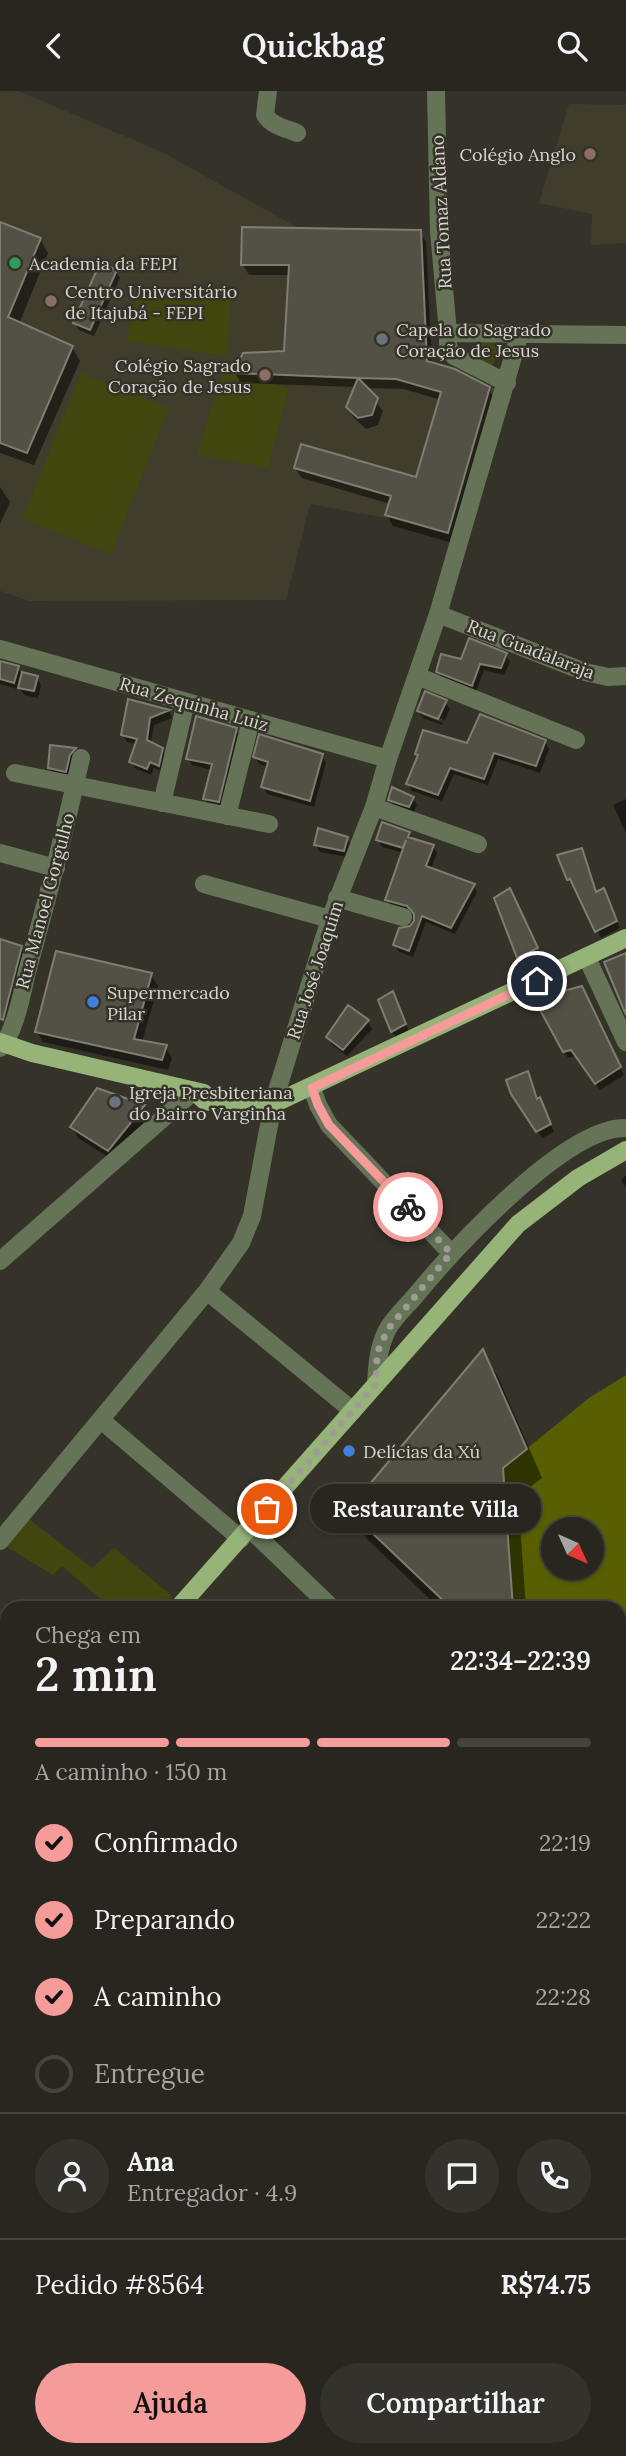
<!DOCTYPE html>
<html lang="pt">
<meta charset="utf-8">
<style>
body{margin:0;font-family:Lora,serif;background:#34322c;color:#f1f3f6;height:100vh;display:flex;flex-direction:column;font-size:26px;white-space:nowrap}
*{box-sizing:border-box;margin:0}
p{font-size:23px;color:#a5a5a4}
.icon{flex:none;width:38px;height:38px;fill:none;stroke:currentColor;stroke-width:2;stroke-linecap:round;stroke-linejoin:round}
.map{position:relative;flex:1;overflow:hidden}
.details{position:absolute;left:0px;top:1510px;width:626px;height:856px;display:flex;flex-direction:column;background:#28261f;border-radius:21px 21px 0 0;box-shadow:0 2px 5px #0004,0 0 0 2px #44433d}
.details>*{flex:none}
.needle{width:46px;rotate:135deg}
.controls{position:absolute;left:541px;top:1426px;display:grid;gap:14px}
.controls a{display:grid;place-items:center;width:63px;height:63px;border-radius:50%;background:#28261f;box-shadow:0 2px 5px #0004,0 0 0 2px #44433d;font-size:35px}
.pin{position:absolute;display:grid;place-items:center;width:60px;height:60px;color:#fff;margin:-30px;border:4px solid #fff;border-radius:50%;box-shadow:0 2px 7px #0007}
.courier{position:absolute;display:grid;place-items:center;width:70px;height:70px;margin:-35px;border:5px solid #f59b99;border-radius:50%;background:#fff;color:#222;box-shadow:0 2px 9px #0007}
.bubble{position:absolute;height:49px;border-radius:24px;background:#28261f;box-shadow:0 2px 5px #0004,0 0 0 2px #44433d;font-size:23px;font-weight:600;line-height:49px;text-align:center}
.head em{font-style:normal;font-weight:600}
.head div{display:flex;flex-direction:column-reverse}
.head{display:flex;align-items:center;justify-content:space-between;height:119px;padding:0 35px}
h1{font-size:46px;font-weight:600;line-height:52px}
.bar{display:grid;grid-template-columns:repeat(4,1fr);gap:10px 7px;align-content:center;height:84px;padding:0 35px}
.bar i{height:9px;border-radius:5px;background:#44433d}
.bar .current{background:#f59b99}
.bar p{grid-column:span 4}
.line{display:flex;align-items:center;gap:18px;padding:0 35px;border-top:2px solid #44433d}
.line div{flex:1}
.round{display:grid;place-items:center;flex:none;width:74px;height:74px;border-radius:37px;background:#34322c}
ol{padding:0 35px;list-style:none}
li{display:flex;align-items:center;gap:21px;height:77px}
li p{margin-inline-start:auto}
li .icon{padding:7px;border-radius:50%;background:#f59b99;color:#111;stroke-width:4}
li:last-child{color:#a5a5a4}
li i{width:38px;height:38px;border:4px solid #44433d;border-radius:50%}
.button{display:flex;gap:14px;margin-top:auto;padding:14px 35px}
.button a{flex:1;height:80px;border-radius:42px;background:#f59b99;color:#111;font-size:28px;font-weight:600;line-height:80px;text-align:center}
.button a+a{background:#34322c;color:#f1f3f6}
header{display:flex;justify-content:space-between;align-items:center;height:91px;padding:0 35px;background:#28261f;font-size:32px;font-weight:600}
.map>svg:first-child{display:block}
.built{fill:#403d2d}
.green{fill:#41460f}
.forest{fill:#585f02;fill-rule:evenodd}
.shadow{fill:#0007}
.building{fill:#535146;stroke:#7f7d71;stroke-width:2}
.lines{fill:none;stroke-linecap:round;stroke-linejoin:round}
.minor{stroke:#657457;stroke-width:18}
.major{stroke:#96b478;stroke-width:18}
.done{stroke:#9e9c94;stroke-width:7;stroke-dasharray:0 12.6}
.route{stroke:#f59b99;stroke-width:9}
.education-dot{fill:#8d6e63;stroke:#353329;stroke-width:2.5}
.leisure-dot{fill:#2e9e5b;stroke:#353329;stroke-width:2.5}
.worship-dot{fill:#6b7280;stroke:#353329;stroke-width:2.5}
.shop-dot{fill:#3f7fe0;stroke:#353329;stroke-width:2.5}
.labels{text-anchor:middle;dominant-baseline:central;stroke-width:5;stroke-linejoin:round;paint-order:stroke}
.poi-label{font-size:18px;fill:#d6d5ce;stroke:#353329;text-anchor:start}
.street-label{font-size:18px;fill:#d6d5ce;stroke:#353329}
</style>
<header><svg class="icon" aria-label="back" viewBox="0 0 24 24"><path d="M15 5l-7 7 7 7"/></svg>Quickbag<svg class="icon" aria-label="search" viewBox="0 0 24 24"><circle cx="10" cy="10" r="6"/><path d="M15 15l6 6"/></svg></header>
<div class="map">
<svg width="626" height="2365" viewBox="0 0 626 2365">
<rect width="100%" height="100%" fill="#353329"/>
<!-- built -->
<path class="built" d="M0,0H19L164,62L311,144L421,139L427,270L496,298L451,439L310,413L286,509L29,510L0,500Z
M569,13L626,14V152L591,154L592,123L539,112Z"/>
<!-- green -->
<path class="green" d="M138,196L231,209L227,265L126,250Z
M478,251L502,253L492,275L469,265Z
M223,279L289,297L268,377L197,364Z
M81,282L169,317L111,463L22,428Z
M29,1428L92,1477L114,1457L172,1505L159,1517H111L62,1475L53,1484L5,1455Z"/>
<!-- forest -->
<path class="forest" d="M626,1284V2365H486L489,2359H620V1517H513L503,1377L589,1307ZM553,1438H592V1477H553Z"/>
<!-- shadow -->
<path class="shadow" d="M0,133L40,148L48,162L19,233L72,256L80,270L34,374L0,362Z
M420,141L426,151L432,273L489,298L495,309L453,452L393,435L387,424L390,413L302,387L295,377L418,389L441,309L404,298L365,297L383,320L378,334L366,338L354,327L348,315L356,296L241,292L235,282L286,261L290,184H249L243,174Z
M116,180L120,187L94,245L79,239L75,232Z
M0,396L10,411L0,433Z
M506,564L510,571L504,584L484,579L476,601L442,588L438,580L462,570Z
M0,572L18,577L23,586H37L41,594L38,607L24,604L18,594L17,598L0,593Z
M129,611L169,620L172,627L154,634L151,652L162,658L166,666L163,681L154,677L151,684L136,678L131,671L137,653L127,651L123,644Z
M445,611L450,618L445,629L422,620V624L443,632L442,634L423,627L418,620Z
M236,639L240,645L222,717L209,715L205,708L212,679L192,674L188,667Z
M545,651L549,658L540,682L498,668L488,694L454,683L442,710L412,700L408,693L419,667L417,663L468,654Z
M52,656L75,658L79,665L70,687L54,684L50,677Z
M322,665L326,672L314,716L267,703L263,696L268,676L259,673L255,666Z
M413,707L417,714L413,723L394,716L390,709Z
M626,708V742L613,714Z
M409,742L413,749L433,755L437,762L431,778L473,794L477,801L455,843L426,831L413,866L399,861L395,854L411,836L416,825L413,822L392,816L388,809L404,762L382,756L378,748Z
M347,748L351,755L347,766L320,761L316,754Z
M585,767L597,803L607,807L620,837L601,847L575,794L573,795L568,788Z
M514,806L540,865L523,873L496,807Z
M0,850L21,857L23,860L5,928L0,926Z
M151,884L158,895L142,951L165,956L172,967L168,979L43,951L37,940Z
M585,904L624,984L600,999L576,965L568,967L536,909Z
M396,909L409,941L396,947L392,940Z
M368,931L372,938L347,965L332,954L328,947Z
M527,982L554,1041L542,1047L513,1002Z
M98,999L144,1015L150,1026L114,1070L78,1047L72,1036Z
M626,1084V1097L621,1089Z
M483,1261L499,1288L542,1387L518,1405L526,1517H439L366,1447L350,1419Z"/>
<!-- building -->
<path class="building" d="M0,131L41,147L8,226L73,255L27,362L0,352Z
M242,136L421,139L427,270L455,278L490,296L448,442L385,424L391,405L294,377L301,353L416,386L441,301L396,288L358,287L378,307L372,324L358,327L346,316L358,287L233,282L243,262L284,260L289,174H241Z
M100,172L117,179L90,239L73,232Z
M469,547L507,562L501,577L480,573L472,595L436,581L441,563L461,568Z
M0,570L19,575L14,592L0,588Z
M22,581L38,585L34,600L18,597Z
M425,600L447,609L438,628L417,620Z
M128,608L170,619L150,627L147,649L163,657L159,675L150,671L147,678L129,671L137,648L121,644Z
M480,623L546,649L536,675L494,662L484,688L450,677L438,704L406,693L418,664L415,663L423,639L467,652Z
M196,625L237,637L219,711L203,708L212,673L186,668Z
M259,643L323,663L310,710L261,696L268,671L253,666Z
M50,654L76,657L70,664L66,681L48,677Z
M392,696L414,706L409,716L388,709Z
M382,731L410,741L408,746L434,754L426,775L475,793L451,837L422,825L409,860L393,854L399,837L410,835L414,830V823L407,815L385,809L406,749L403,757L376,749Z
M318,737L348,746L344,760L314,754Z
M582,757L596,801L604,797L617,830L595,841L570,788L567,789L557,764Z
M510,797L538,857L517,867L494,807Z
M0,848L22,855L3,929L0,928Z
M56,860L152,882L134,948L167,954L162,969L35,941Z
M626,862V924L604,871Z
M582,895L621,976L595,993L571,959L563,961L534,908Z
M393,900L406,933L391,941L378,909Z
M348,914L369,929L343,959L326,946Z
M528,980L537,1008L540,1006L551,1033L536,1041L511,1003L506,989Z
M97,997L145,1014L108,1060L70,1036Z
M483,1258L527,1358L503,1377L513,1517H451L348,1419Z"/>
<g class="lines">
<!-- minor -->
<path class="minor" d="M268,0L265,24C272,35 285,37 297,42
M436,0L439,140L448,242
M507,292L454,265L448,256V242L626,244
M438,523L585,581L608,586L626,585
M0,558L388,668
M417,585L576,649
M15,682L269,733
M162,712L186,611
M374,716L478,753
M227,725L251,629
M0,762L56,777
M204,793L330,828
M337,807L403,826
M587,867L626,951
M0,957C15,942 22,902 27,881C47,810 65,739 81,667
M312,997L318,1014L329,1034L451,1162
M0,1170L194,1000
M207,1200L353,1320
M376,1293C377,1274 378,1259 386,1241C393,1227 407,1215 416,1204C454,1158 566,1035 626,1037
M101,1329L241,1448
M250,1438L332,1517
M0,1450L207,1200L241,1152L252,1125L273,1013L330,828L374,716L388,668L438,523L519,245
M0,1840L7,1847
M0,2012L7,2005
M0,2204L7,2198
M0,2355L10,2365
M364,2365L366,2359"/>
<!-- major -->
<path class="major" d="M0,951L32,962L204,1002
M194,1000L205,1010L256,1018L273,1013L626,847
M178,1517L518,1133L578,1087L626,1059
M0,1722L7,1713"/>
</g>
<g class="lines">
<!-- done -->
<path class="done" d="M267,1418L376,1293L377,1262L388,1238L451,1162L408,1116"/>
<!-- route -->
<path class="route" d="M408,1116L329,1034L318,1014L312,997L537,890"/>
</g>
<!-- markers -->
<g class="education-dot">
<circle cx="590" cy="63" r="7"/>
<circle cx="51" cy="210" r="7"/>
<circle cx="265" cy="284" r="7"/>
</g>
<circle class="leisure-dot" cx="15" cy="172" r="7"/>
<g class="worship-dot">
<circle cx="382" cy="248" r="7"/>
<circle cx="115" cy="1011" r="7"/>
</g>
<g class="shop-dot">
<circle cx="93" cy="911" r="7"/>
<circle cx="349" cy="1360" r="7"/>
</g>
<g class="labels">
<!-- poi labels -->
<g class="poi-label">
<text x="576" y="63" text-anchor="end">Colégio Anglo</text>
<text x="29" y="172">Academia da FEPI</text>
<text x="65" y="200">Centro Universitário<tspan x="65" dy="21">de Itajubá - FEPI</tspan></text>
<text x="396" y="238">Capela do Sagrado<tspan x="396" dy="21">Coração de Jesus</tspan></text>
<text x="251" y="274" text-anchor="end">Colégio Sagrado<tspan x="251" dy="21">Coração de Jesus</tspan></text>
<text x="107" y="901">Supermercado<tspan x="107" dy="21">Pilar</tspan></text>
<text x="129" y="1001">Igreja Presbiteriana<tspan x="129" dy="21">do Bairro Varginha</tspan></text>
<text x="363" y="1360">Delícias da Xú</text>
</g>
<!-- street labels -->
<g class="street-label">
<text transform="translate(441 121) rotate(-93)">Rua Tomaz Aldano</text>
<text transform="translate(531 558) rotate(21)">Rua Guadalaraja</text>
<text transform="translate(194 613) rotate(16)">Rua Zequinha Luiz</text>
<text transform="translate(45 810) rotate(-75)">Rua Manoel Gorgulho</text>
<text transform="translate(315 879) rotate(-72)">Rua José Joaquim</text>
</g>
</g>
</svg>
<div class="controls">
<a><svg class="needle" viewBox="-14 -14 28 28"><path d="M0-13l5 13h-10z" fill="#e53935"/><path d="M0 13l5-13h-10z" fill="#a5a5a4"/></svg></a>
</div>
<div class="pin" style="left:267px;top:1418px;background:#ea580c"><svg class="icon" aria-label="bag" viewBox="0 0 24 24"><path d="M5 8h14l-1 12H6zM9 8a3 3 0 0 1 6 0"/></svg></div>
<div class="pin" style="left:537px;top:890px;background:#1f2937"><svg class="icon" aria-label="home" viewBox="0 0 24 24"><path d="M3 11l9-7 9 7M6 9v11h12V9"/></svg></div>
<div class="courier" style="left:408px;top:1116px"><svg class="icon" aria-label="bike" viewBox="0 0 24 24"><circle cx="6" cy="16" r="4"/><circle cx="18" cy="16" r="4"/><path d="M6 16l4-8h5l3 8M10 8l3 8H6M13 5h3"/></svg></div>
<div class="bubble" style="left:310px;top:1393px;width:231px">Restaurante Villa</div>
<section class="details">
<div class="head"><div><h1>2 min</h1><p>Chega em</p></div><em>22:34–22:39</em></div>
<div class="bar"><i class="current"></i><i class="current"></i><i class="current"></i><i></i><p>A caminho · 150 m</p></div>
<ol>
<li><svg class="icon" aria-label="check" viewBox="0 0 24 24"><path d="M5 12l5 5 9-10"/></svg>Confirmado<p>22:19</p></li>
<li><svg class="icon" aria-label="check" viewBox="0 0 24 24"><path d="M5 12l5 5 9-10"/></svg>Preparando<p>22:22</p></li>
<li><svg class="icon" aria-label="check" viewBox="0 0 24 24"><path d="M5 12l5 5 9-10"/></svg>A caminho<p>22:28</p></li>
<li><i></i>Entregue</li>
</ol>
<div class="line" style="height:126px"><a class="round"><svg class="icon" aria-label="person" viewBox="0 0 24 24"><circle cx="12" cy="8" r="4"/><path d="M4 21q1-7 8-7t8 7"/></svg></a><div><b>Ana</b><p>Entregador · 4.9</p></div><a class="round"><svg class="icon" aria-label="chat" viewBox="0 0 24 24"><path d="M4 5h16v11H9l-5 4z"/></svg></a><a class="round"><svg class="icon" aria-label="phone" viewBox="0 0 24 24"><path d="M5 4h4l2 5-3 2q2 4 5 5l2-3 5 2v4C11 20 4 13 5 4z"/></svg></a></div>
<div class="line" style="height:91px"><div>Pedido #8564</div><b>R$74.75</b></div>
<div class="button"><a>Ajuda</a><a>Compartilhar</a></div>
</section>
</div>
